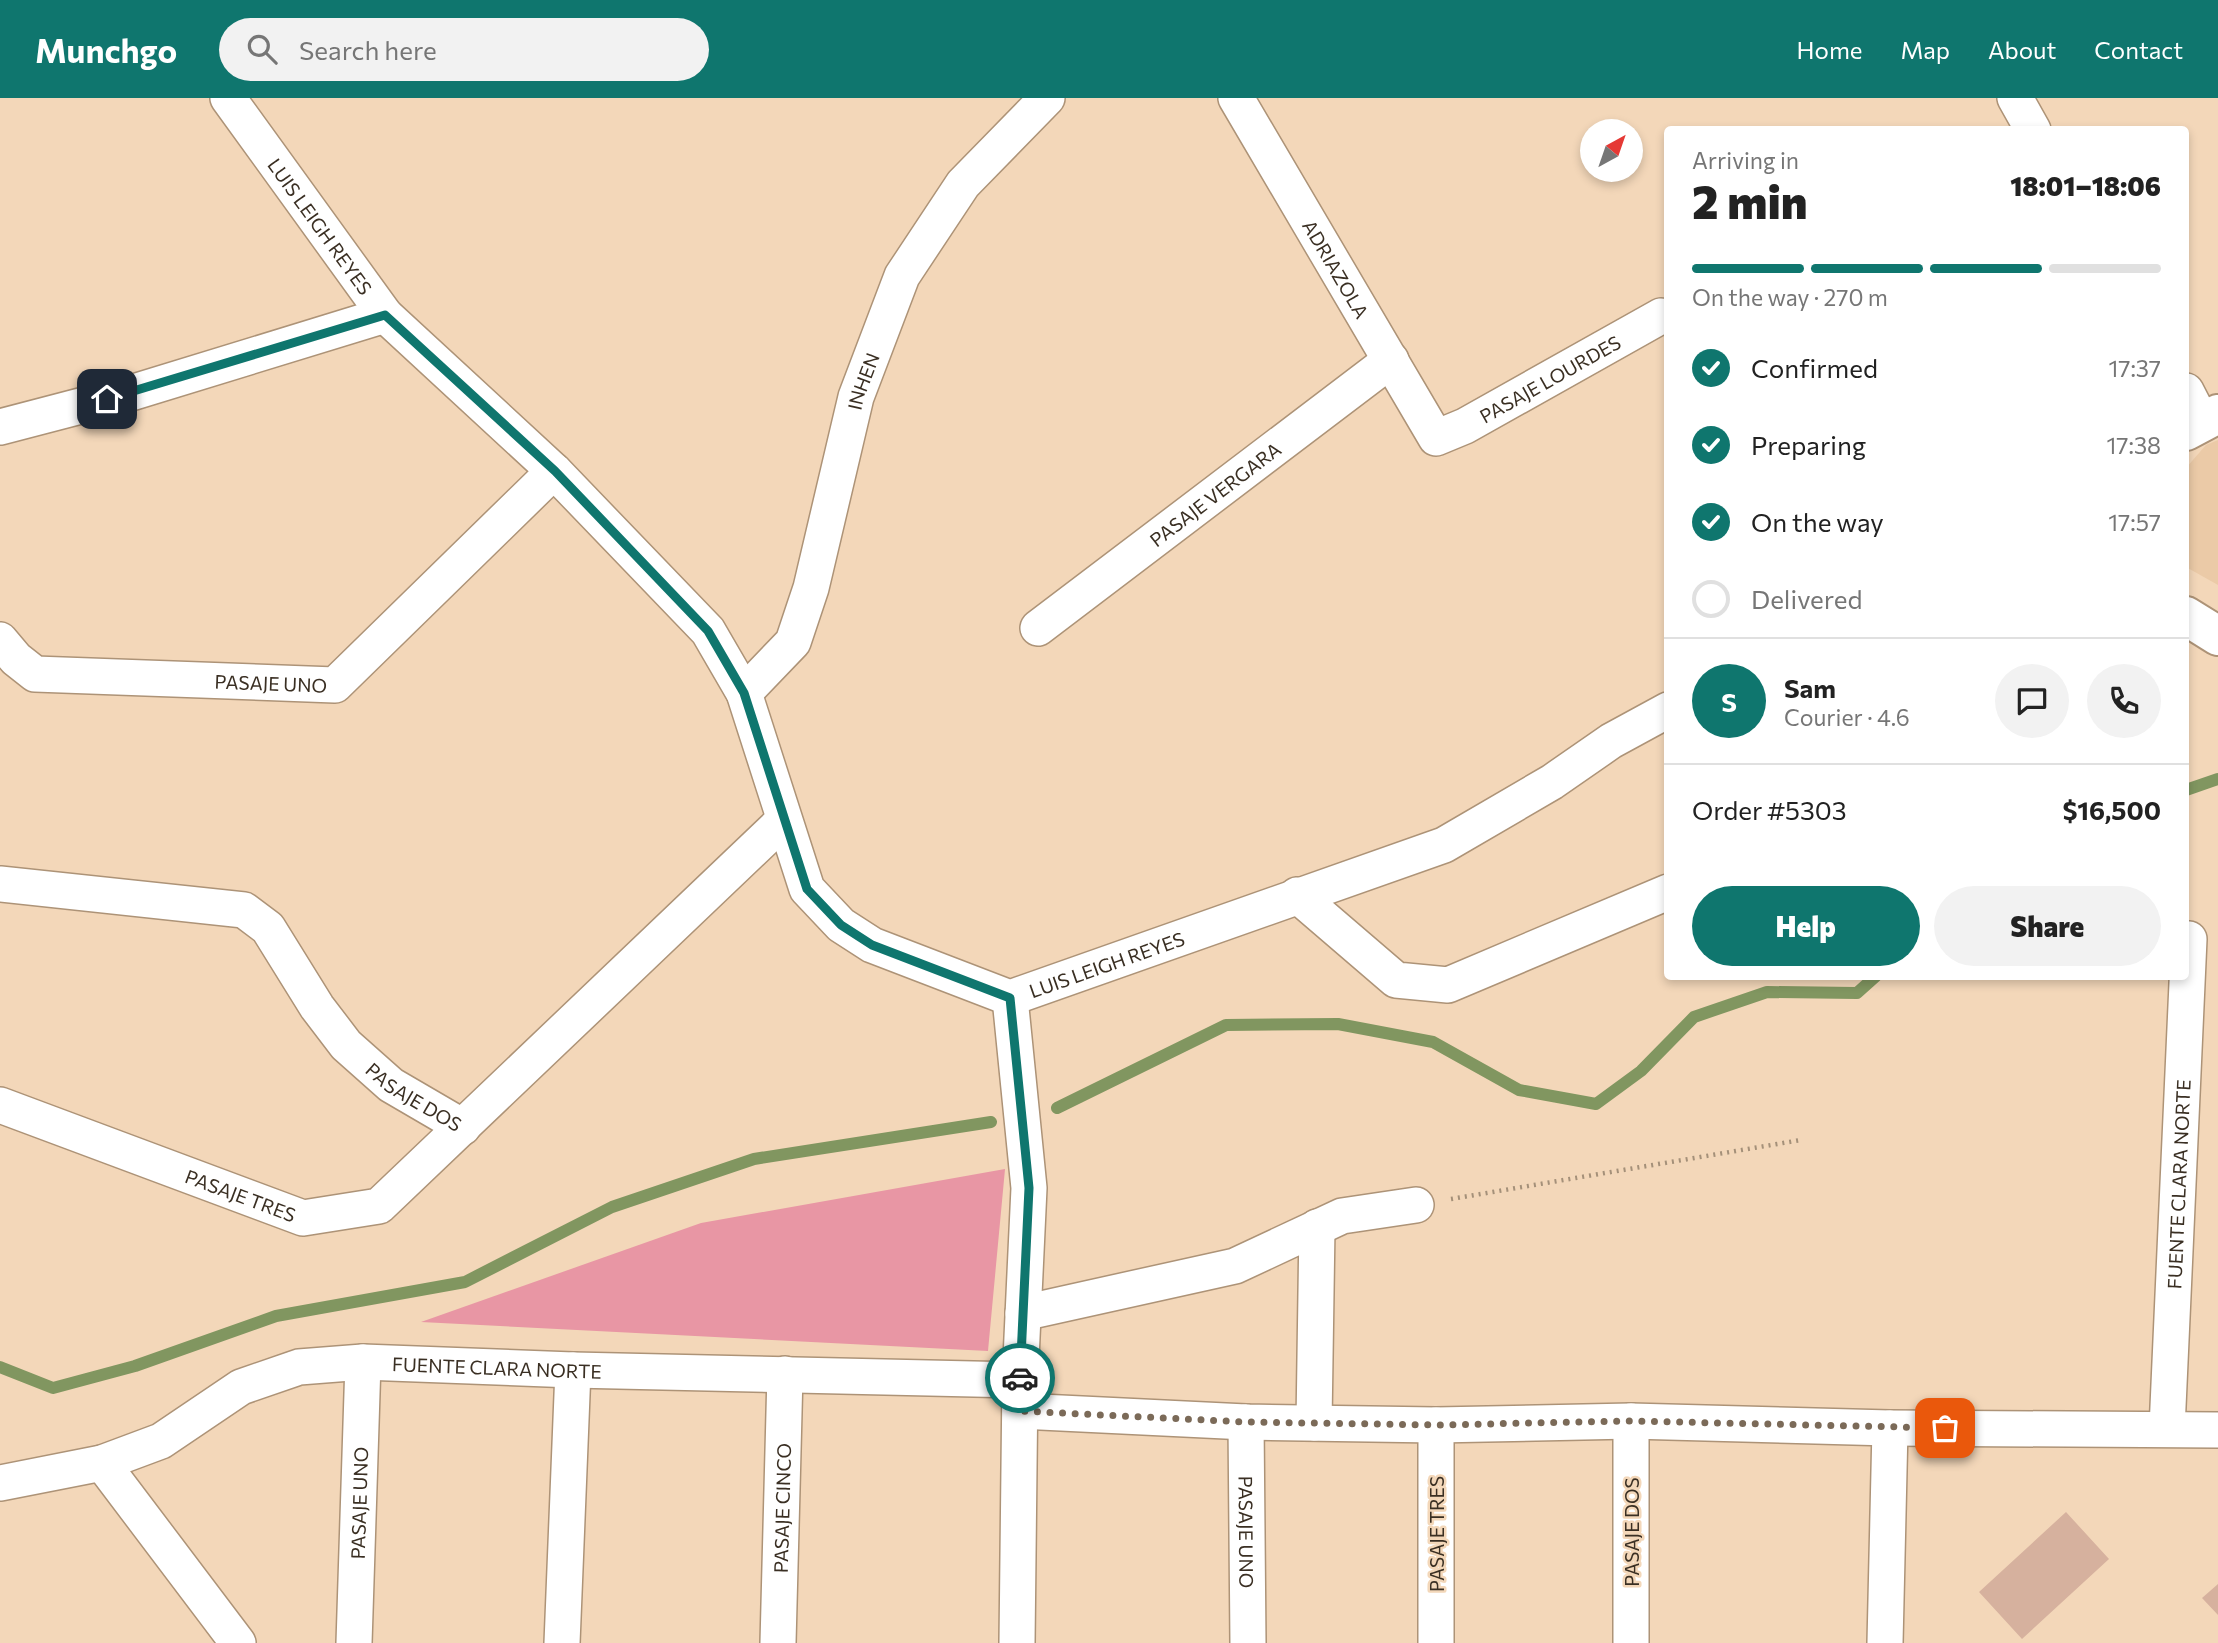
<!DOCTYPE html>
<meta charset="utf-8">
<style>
body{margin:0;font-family:Commissioner,sans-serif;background:#f2f2f2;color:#222;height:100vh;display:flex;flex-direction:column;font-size:26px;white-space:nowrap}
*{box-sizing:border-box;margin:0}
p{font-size:23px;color:#767676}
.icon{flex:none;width:38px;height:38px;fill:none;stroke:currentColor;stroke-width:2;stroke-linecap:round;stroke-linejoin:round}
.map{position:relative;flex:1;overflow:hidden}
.drawer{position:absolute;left:1664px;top:28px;width:525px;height:854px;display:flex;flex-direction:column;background:#fff;border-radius:7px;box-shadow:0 4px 10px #0003}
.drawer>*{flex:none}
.needle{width:46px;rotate:40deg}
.fabs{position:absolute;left:1580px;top:21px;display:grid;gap:14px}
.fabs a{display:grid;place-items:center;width:63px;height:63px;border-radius:50%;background:#fff;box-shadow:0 4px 10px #0003;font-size:35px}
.pin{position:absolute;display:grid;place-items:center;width:60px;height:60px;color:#fff;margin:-30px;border-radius:14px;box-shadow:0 4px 10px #0006}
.courier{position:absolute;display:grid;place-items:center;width:70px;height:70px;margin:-35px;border:5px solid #0f766e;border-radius:50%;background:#fff;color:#222;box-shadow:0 2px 9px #0007}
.head em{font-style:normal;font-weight:800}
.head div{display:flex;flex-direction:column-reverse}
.head{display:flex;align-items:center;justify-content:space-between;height:119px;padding:0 28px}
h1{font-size:46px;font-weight:800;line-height:52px}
.bar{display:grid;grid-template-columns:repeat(4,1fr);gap:10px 7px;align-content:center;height:84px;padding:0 28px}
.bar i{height:9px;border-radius:5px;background:#e0e0e0}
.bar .on{background:#0f766e}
.bar p{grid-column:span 4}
.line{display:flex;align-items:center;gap:18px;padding:0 28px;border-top:2px solid #e0e0e0}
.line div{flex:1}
.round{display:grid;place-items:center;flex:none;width:74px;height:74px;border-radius:37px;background:#f2f2f2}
ol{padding:0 28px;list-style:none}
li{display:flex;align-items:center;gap:21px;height:77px}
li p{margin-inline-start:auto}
li .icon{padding:7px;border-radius:50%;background:#0f766e;color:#fff;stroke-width:4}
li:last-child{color:#767676}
li i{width:38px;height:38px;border:4px solid #e0e0e0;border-radius:50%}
.action{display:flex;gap:14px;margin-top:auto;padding:14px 28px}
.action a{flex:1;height:80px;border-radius:42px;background:#0f766e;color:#fff;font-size:28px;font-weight:800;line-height:80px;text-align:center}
.action a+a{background:#f2f2f2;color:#222}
header{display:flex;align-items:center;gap:42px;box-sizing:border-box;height:98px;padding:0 35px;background:#0f766e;color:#fff}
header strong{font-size:33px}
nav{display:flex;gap:38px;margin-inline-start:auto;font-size:24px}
.search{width:490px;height:63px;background:#f2f2f2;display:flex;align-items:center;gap:18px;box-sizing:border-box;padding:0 24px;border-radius:38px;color:#767676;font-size:26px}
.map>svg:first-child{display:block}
.built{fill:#ebcaa7}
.green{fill:#e896a4}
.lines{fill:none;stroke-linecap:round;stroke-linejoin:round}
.stream{stroke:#819660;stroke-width:12}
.building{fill:#d6b19e}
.minor-casing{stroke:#ad9377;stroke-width:38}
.tertiary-casing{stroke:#ad9377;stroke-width:42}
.path{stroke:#a49079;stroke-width:4.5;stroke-dasharray:2 5;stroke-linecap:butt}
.minor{stroke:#fff;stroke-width:35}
.tertiary{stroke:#fff;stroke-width:38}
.done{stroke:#7b6a58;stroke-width:7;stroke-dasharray:0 12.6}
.route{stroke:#0f766e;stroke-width:9}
.labels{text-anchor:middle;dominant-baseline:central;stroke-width:5;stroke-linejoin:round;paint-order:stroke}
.street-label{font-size:19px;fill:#3a2f23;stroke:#f3d7b9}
</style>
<header>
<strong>Munchgo</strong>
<div class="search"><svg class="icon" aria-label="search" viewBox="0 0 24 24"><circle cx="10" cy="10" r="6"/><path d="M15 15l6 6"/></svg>Search here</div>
<nav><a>Home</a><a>Map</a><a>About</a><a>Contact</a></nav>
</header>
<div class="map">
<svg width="2218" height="1545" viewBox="0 0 2218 1545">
<rect width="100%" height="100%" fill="#f3d7b9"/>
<!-- built -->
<path class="built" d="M2218,342V487L2186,469V370L2206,347Z"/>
<!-- green -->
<path class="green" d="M1005,1071L988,1253L421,1224L701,1125Z"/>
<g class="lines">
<!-- stream -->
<path class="stream" d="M2186,692L2218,681
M1057,1010L1226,927L1338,926L1433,944L1519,992L1596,1006L1641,973L1694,919L1767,894L1857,895L1876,878
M0,1269L53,1290L135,1268L276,1218L465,1184L612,1109L754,1061L991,1024"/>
</g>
<!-- building -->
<path class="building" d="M2066,1414L2109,1461L2022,1541L1979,1494Z
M2218,1486V1517L2202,1500Z"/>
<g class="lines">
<defs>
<g id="minor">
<path id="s1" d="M228,0L385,217L554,373L708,533L744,595L807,791L841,827L872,847L1010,900L1444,747L1552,684L1611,643L1668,612"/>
<path id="s2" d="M1236,0L1436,340L1465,328L1661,218"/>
<path d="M2015,0L2033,32"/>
<path d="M2186,293L2202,324"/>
<path d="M0,329L134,294L385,217"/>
<path id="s3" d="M1038,530L1391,262"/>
<path id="s4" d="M0,542L16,561L35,576L335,587L554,373"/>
<path id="s5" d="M744,595L793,544L811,490L856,299L902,178L963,86L1047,0"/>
<path id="s6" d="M0,786L244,812L268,830L317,909L346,947L391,987L463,1029"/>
<path d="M1297,797L1396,882L1448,887L1668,794"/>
<path d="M1010,900L1029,1090L1020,1282L1017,1545"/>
<path id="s7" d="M0,1007L303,1120L379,1108L783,723"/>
<path d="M1023,1215L1235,1168L1342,1118L1416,1107"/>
<path d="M1020,1313L1246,1324L1436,1327L1631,1323L1890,1330L2218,1332"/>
<path id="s8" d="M1246,1324L1248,1545"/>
<path d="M1314,1325L1317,1129"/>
<path id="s9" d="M2167,1331L2189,841"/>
<path d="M102,1365L238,1545"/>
<path id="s10" d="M0,1385L102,1365L161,1343L241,1289L299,1269L363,1264L573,1272L1020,1282"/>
<path id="s11" d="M354,1545L363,1264"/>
<path d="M562,1545L573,1272"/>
<path id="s12" d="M778,1545L785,1276"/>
<path d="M1436,1545V1327"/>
<path d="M1631,1545V1323"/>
<path d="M1885,1545L1890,1330"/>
</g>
<path id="tertiary" d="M2186,333L2218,316
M2186,518L2218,538"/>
</defs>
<!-- minor casing -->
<use href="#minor" class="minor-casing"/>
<!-- tertiary casing -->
<use href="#tertiary" class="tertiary-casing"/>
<!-- path -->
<path class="path" d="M1451,1101L1801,1042"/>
<!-- minor -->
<use href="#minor" class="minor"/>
<!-- tertiary -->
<use href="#tertiary" class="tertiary"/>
</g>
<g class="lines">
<!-- done -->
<path class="done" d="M1020,1280V1313L1246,1324L1436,1327L1631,1323L1945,1330"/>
<!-- route -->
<path class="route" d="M107,301L385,217L555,373L708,533L744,595L807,791L841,827L872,847L1010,900L1029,1090L1020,1280"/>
</g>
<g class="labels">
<!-- street labels -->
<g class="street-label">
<text stroke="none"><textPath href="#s1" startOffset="158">LUIS LEIGH REYES</textPath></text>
<text stroke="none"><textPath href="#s2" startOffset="198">ADRIAZOLA</textPath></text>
<text stroke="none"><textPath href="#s2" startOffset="523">PASAJE LOURDES</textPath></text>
<text stroke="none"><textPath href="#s5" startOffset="341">INHEN</textPath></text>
<text stroke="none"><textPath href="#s3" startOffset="222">PASAJE VERGARA</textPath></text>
<text stroke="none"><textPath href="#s4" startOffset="285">PASAJE UNO</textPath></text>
<text stroke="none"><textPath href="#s1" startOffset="1334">LUIS LEIGH REYES</textPath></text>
<text stroke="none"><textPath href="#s6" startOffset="502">PASAJE DOS</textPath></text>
<text stroke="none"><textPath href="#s9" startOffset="245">FUENTE CLARA NORTE</textPath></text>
<text stroke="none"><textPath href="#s7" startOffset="257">PASAJE TRES</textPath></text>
<text stroke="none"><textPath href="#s10" startOffset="523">FUENTE CLARA NORTE</textPath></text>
<text stroke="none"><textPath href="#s11" startOffset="140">PASAJE UNO</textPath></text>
<text stroke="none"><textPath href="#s12" startOffset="135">PASAJE CINCO</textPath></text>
<text transform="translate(1631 1434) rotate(-90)">PASAJE DOS</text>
<text stroke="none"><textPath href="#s8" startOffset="110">PASAJE UNO</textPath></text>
<text transform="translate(1436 1436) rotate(-90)">PASAJE TRES</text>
</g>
</g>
</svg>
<div class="fabs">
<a><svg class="needle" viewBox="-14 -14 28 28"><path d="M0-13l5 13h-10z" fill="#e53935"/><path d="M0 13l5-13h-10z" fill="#767676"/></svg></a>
</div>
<div class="pin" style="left:1945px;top:1330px;background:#ea580c"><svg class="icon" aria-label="bag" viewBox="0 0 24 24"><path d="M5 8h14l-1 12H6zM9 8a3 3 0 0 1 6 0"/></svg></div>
<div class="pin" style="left:107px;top:301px;background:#1f2937"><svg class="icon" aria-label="home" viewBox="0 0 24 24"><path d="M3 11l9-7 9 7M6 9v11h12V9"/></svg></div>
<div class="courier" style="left:1020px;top:1280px"><svg class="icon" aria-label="car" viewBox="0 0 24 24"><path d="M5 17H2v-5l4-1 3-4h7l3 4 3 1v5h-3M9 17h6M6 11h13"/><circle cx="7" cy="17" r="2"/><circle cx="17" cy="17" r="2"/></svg></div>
<section class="drawer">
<div class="head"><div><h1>2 min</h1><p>Arriving in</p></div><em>18:01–18:06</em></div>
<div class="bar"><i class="on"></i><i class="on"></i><i class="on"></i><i></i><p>On the way · 270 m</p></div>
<ol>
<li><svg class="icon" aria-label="check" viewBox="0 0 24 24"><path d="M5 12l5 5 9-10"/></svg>Confirmed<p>17:37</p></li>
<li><svg class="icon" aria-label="check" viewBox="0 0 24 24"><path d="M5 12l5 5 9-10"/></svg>Preparing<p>17:38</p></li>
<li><svg class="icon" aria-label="check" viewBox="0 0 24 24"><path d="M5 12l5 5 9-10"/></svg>On the way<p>17:57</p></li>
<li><i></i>Delivered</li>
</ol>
<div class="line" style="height:126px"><b class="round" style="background:#0f766e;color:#fff">S</b><div><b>Sam</b><p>Courier · 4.6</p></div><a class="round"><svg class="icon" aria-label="chat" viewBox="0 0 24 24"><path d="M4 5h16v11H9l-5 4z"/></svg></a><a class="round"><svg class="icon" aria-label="phone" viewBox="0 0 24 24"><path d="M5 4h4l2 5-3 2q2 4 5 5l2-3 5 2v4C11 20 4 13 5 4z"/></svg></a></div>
<div class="line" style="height:91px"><div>Order #5303</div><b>$16,500</b></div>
<div class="action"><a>Help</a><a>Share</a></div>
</section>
</div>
